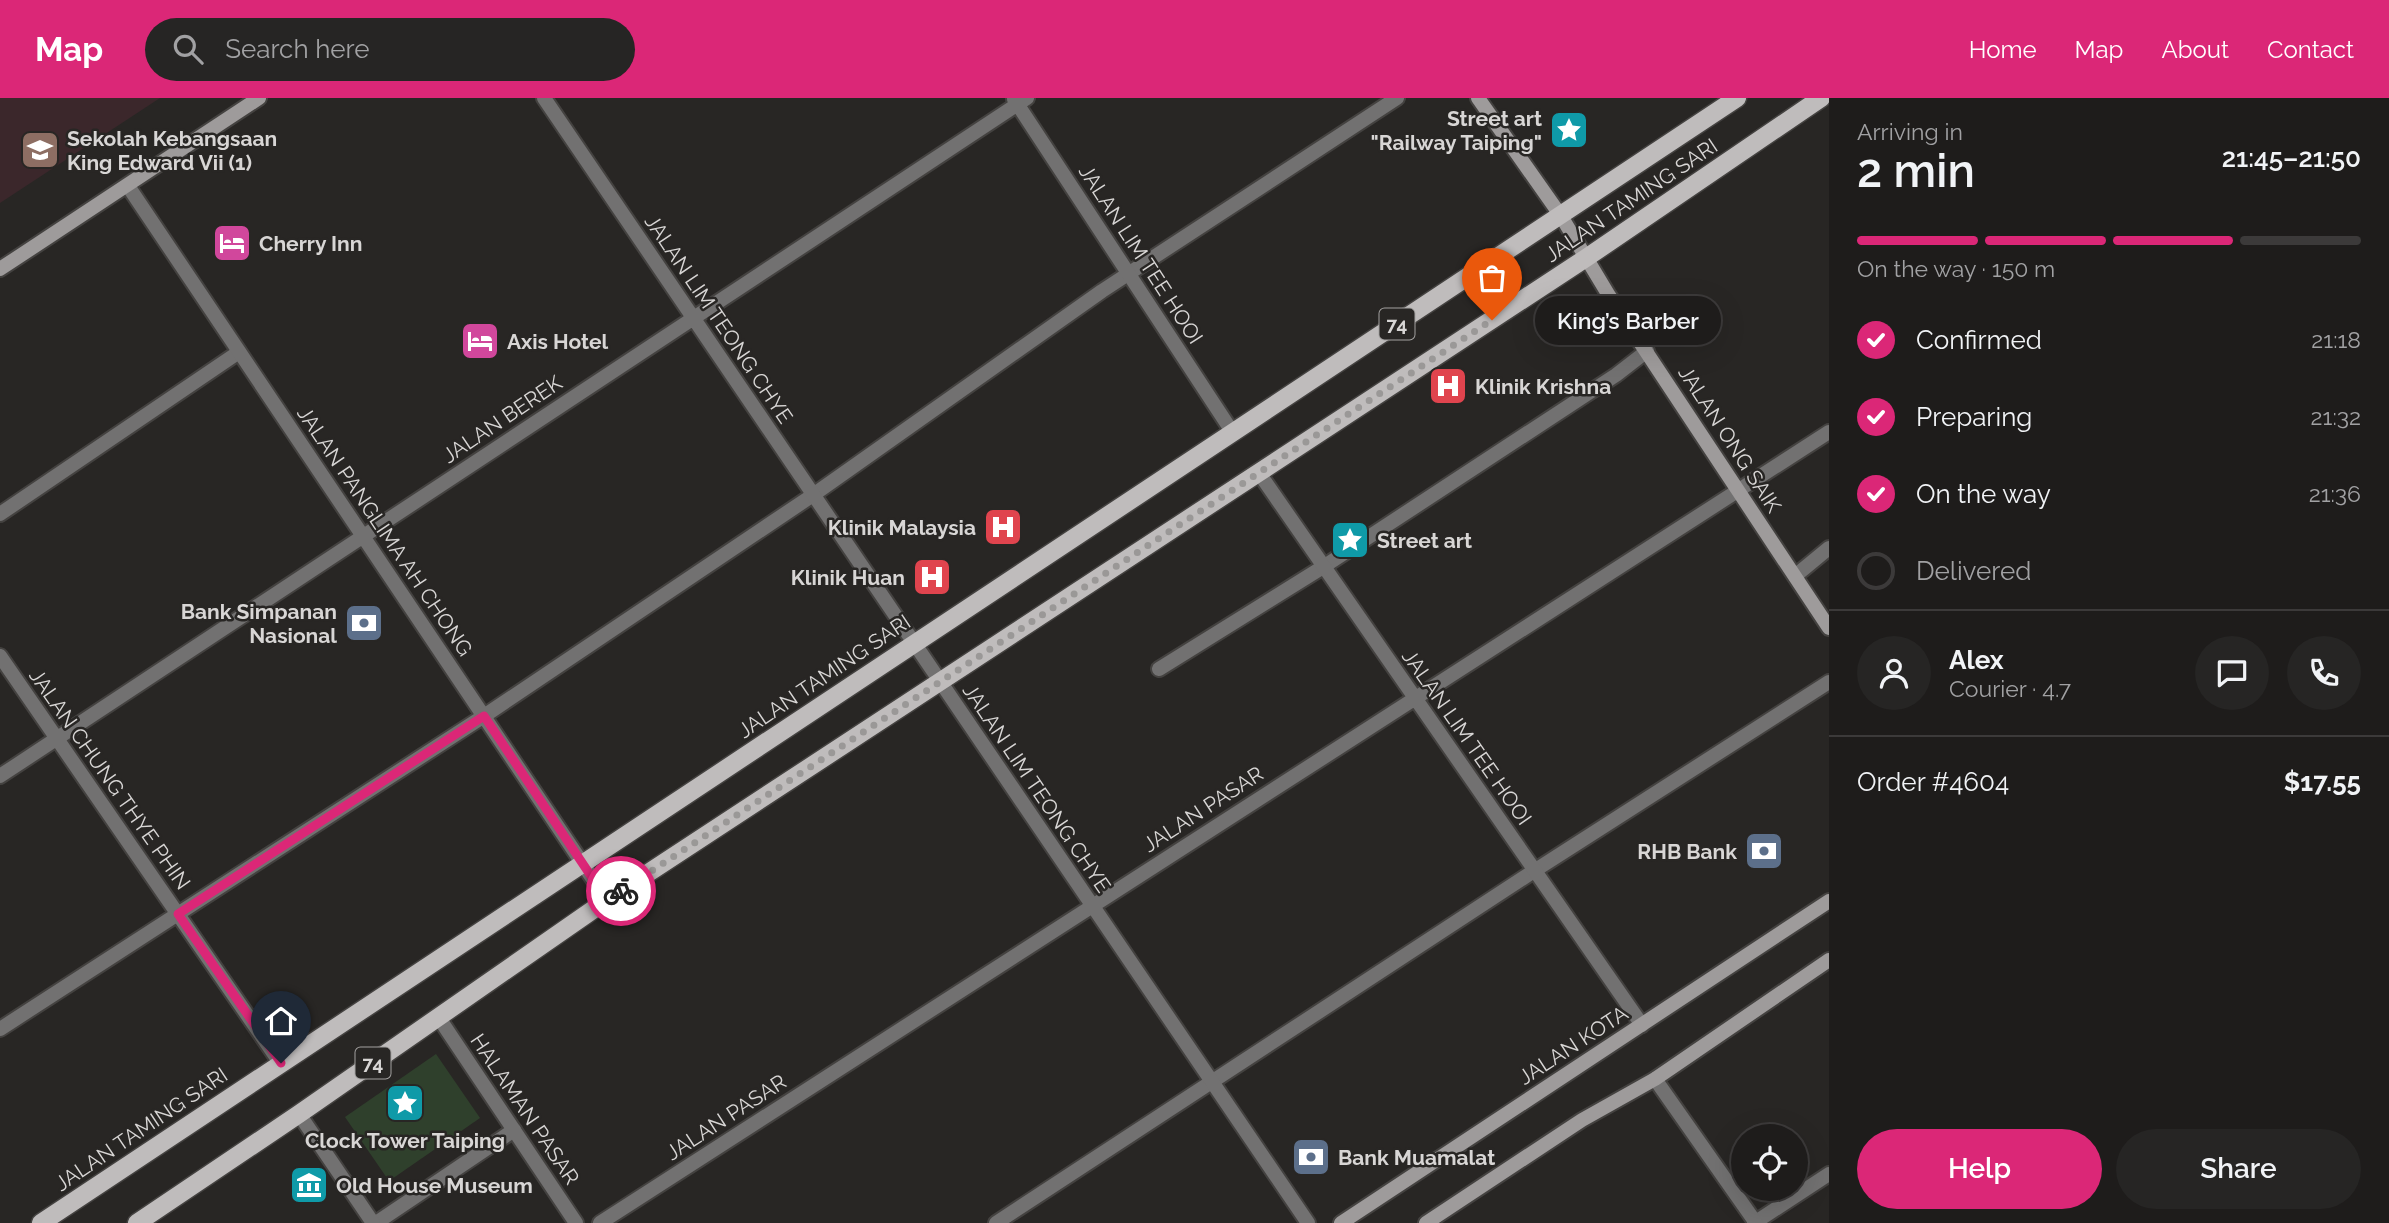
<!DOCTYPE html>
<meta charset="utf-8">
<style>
body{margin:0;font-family:Raleway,sans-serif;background:#262524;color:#f1f3f6;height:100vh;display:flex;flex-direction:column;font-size:26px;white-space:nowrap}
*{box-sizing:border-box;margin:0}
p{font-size:23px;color:#a1a1a3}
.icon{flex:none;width:38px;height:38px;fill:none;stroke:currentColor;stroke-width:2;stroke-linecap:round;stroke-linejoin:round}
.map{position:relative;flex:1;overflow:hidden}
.drawer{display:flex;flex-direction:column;background:#1e1c1b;width:560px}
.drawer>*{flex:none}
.fabs{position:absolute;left:1731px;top:1026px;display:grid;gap:14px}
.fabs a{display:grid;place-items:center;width:77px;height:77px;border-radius:50%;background:#1e1c1b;box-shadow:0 7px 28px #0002,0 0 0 2px #3c3a3a;font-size:35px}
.pin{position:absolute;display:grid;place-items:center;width:60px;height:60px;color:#fff;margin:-72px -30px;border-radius:50% 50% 50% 0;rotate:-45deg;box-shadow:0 0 7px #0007}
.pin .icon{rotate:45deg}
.courier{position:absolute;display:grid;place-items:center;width:70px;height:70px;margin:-35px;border:5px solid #db2777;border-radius:50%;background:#fff;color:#222;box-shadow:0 2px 9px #0007}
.bubble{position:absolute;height:49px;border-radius:24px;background:#1e1c1b;box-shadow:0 7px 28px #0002,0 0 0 2px #3c3a3a;font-size:23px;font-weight:600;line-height:49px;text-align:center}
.head em{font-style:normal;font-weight:600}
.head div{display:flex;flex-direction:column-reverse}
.head{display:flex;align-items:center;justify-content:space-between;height:119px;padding:0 28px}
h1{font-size:46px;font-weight:600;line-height:52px}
.bar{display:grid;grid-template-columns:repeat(4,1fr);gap:10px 7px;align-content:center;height:84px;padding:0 28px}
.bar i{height:9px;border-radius:5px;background:#3c3a3a}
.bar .current{background:#db2777}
.bar p{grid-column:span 4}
.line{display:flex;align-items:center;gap:18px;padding:0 28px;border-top:2px solid #3c3a3a}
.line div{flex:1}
.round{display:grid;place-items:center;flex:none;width:74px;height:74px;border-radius:37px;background:#262524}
ol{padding:0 28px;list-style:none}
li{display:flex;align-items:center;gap:21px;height:77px}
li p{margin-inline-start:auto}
li .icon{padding:7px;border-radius:50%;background:#db2777;color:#fff;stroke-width:4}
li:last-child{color:#a1a1a3}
li i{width:38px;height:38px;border:4px solid #3c3a3a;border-radius:50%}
.primary-button{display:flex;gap:14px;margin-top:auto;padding:14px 28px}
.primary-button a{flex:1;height:80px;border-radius:42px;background:#db2777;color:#fff;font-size:28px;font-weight:600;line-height:80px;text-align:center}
.primary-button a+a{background:#262524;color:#f1f3f6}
header{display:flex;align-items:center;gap:42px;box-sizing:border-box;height:98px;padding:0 35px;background:#db2777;color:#fff}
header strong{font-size:33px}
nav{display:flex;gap:38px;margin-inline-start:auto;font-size:24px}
.search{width:490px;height:63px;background:#262524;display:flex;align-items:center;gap:18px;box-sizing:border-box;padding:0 24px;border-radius:38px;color:#a1a1a3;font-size:26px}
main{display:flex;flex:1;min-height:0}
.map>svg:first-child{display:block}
.education{fill:#3b272b}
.green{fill:#2f402c}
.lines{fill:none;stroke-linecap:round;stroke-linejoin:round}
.service-casing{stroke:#444240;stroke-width:18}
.minor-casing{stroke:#444240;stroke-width:18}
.tertiary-casing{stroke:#444240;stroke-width:18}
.secondary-casing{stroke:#444240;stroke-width:18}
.primary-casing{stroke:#444240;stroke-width:21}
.service{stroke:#727171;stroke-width:14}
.minor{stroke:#727171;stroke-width:14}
.tertiary{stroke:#727171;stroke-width:14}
.secondary{stroke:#9e9b9b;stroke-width:14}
.primary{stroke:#bfbcbc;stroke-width:18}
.done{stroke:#9a9897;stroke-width:7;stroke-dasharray:0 12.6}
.route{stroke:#db2777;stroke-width:9}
.labels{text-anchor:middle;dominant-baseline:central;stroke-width:5;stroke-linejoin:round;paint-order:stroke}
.shield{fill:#282624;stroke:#a3a1a0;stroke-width:2}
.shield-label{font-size:19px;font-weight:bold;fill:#d8d6d5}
.poi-label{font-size:21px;font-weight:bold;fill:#d8d6d5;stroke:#282624;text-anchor:start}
.street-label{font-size:21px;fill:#d8d6d5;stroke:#282624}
</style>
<header>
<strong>Map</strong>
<div class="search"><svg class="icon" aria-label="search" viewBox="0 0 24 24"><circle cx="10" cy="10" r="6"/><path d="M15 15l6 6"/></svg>Search here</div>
<nav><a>Home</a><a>Map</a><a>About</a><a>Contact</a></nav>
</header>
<main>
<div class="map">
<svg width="1829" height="1125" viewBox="0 0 1829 1125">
<rect width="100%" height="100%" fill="#282624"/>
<!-- education -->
<path class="education" d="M0,0H160L0,105Z"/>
<!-- green -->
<path class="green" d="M436,956L480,1020L389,1083L345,1019Z"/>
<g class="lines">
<defs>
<path id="service" d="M0,416L239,254
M1795,478L1829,450
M1159,571L1323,469L1616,277L1647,253
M0,931L484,618L813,397L1102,193L1397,0
M996,1125L1534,773L1829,584
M1754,1125L1829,1076"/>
<path id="minor" d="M544,0L1308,1125
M1014,1L1233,335
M128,88L607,802
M1259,375L1642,927
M0,558L281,966
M0,678L1027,0
M1655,981L1756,1125
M376,1125L514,1032
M600,1125L1829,334"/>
<path id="tertiary" d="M439,920L576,1125
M299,1016L373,1125"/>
<path id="secondary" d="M1478,0L1561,118L1608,196L1829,530
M0,171L259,0
M1341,1125L1829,803
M1426,1125L1582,1022L1655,981L1829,862"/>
<path id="primary" d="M41,1125L1737,0
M137,1125L299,1016L607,802L1586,160L1821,0"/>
</defs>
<!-- service casing -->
<use href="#service" class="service-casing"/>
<!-- minor casing -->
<use href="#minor" class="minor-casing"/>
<!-- tertiary casing -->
<use href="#tertiary" class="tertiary-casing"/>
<!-- secondary casing -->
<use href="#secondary" class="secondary-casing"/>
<!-- primary casing -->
<use href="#primary" class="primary-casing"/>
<!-- service -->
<use href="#service" class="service"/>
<!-- minor -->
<use href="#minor" class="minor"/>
<!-- tertiary -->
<use href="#tertiary" class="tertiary"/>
<!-- secondary -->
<use href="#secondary" class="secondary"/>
<!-- primary -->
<use href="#primary" class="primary"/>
</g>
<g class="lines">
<!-- done -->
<path class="done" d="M621,793L1492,222"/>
<!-- route -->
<path class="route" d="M281,965L178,816L484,618L607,802L621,793"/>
</g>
<!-- icons -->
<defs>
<symbol id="sight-square" viewBox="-11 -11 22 22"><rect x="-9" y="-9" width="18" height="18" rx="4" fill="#0f9aa8" stroke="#282624"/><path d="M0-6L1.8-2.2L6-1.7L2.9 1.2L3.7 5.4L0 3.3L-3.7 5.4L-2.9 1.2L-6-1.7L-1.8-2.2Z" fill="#fff"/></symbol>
<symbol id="school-square" viewBox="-11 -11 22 22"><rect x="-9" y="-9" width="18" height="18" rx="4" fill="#8d6e63" stroke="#282624"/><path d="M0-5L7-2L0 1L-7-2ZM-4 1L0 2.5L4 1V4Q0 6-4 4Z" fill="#fff"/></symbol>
<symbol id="hotel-square" viewBox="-11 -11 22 22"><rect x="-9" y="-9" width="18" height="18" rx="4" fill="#d1479c" stroke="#282624"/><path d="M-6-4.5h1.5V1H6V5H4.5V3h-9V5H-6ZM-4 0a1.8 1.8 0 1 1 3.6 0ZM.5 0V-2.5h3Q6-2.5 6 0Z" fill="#fff"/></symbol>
<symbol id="hospital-square" viewBox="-11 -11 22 22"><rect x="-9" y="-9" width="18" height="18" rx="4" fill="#e0444e" stroke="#282624"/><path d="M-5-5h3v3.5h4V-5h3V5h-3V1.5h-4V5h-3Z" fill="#fff"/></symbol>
<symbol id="bank-square" viewBox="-11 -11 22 22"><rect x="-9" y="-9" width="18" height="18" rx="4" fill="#5c6f8a" stroke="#282624"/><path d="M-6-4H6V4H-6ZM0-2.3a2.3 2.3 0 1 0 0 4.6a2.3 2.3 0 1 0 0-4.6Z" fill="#fff"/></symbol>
<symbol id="museum-square" viewBox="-11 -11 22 22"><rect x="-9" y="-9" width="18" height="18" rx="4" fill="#0f9aa8" stroke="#282624"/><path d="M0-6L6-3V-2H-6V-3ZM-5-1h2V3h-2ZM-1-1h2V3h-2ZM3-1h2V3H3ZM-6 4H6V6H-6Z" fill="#fff"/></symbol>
</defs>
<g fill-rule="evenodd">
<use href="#sight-square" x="1547" y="10" width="44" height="44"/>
<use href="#school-square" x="18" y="30" width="44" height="44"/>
<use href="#hotel-square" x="210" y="123" width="44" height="44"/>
<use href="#hotel-square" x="458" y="221" width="44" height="44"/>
<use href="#hospital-square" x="1426" y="266" width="44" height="44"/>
<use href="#hospital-square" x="981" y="407" width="44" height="44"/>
<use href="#sight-square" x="1328" y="420" width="44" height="44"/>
<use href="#hospital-square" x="910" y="457" width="44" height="44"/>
<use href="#bank-square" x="342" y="503" width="44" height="44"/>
<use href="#bank-square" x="1742" y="731" width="44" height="44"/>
<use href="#sight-square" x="383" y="983" width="44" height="44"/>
<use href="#bank-square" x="1289" y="1037" width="44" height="44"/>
<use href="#museum-square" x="287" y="1065" width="44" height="44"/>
</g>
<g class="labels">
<!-- shield labels -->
<g class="shield">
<rect x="1379.5" y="210.5" width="35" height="31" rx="5"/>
<rect x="355.5" y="949.5" width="35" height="31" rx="5"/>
</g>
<g class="shield-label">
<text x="1397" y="226">74</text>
<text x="373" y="965">74</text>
</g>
<!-- poi labels -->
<g class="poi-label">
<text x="1542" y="20" text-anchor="end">Street art<tspan x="1542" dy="24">"Railway Taiping"</tspan></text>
<text x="67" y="40">Sekolah Kebangsaan<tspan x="67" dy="24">King Edward Vii (1)</tspan></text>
<text x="259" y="145">Cherry Inn</text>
<text x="507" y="243">Axis Hotel</text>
<text x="1475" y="288">Klinik Krishna</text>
<text x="976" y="429" text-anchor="end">Klinik Malaysia</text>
<text x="1377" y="442">Street art</text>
<text x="905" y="479" text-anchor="end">Klinik Huan</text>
<text x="337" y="513" text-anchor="end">Bank Simpanan<tspan x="337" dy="24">Nasional</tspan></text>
<text x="1737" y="753" text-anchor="end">RHB Bank</text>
<text x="405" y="1042" text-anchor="middle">Clock Tower Taiping</text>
<text x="1338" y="1059">Bank Muamalat</text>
<text x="336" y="1087">Old House Museum</text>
</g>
<!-- street labels -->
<g class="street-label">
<text transform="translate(1631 102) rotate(-34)">JALAN TAMING SARI</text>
<text transform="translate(1141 156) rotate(57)">JALAN LIM TEE HOOI</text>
<text transform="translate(719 221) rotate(56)">JALAN LIM TEONG CHYE</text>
<text transform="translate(502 321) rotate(-34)">JALAN BEREK</text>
<text transform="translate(1730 341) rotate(57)">JALAN ONG SAIK</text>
<text transform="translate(385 433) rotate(56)">JALAN PANGLIMA AH CHONG</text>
<text transform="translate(824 578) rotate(-34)">JALAN TAMING SARI</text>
<text transform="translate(1467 639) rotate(55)">JALAN LIM TEE HOOI</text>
<text transform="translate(110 681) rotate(55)">JALAN CHUNG THYE PHIN</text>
<text transform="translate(1037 690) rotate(56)">JALAN LIM TEONG CHYE</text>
<text transform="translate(1203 711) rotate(-33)">JALAN PASAR</text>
<text transform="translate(1573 947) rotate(-33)">JALAN KOTA</text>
<text transform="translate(525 1011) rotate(56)">HALAMAN PASAR</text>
<text transform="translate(726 1019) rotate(-33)">JALAN PASAR</text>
<text transform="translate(141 1031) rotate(-34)">JALAN TAMING SARI</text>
</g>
</g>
</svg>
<div class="fabs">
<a><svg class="icon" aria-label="locate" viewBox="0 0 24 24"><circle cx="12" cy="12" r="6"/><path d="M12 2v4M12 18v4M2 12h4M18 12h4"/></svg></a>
</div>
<div class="pin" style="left:1492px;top:222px;background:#ea580c"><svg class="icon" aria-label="bag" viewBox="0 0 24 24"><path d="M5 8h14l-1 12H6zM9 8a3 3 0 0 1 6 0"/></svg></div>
<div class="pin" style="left:281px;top:965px;background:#1f2937"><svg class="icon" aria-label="home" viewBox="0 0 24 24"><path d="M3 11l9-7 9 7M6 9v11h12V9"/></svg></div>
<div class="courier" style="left:621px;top:793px"><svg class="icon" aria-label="bike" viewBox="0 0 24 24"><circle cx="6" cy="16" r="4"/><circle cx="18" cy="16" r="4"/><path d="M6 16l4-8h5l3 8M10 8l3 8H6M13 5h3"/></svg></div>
<div class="bubble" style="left:1535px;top:198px;width:186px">King’s Barber</div>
</div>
<section class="drawer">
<div class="head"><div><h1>2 min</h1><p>Arriving in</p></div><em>21:45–21:50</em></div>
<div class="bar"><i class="current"></i><i class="current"></i><i class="current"></i><i></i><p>On the way · 150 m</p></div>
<ol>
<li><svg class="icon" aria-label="check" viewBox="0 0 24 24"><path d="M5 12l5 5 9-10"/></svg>Confirmed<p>21:18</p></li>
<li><svg class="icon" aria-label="check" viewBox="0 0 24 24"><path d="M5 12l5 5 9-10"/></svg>Preparing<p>21:32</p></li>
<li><svg class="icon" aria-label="check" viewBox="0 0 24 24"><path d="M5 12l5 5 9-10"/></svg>On the way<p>21:36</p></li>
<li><i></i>Delivered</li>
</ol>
<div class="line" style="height:126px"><a class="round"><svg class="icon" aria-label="person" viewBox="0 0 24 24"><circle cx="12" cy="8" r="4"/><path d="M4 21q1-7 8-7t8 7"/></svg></a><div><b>Alex</b><p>Courier · 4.7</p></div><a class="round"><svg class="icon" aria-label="chat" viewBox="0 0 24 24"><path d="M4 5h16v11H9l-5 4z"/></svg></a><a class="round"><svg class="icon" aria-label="phone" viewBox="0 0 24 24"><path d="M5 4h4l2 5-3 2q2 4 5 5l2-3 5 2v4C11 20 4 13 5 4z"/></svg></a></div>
<div class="line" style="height:91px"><div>Order #4604</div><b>$17.55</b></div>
<div class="primary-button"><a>Help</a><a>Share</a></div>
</section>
</main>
